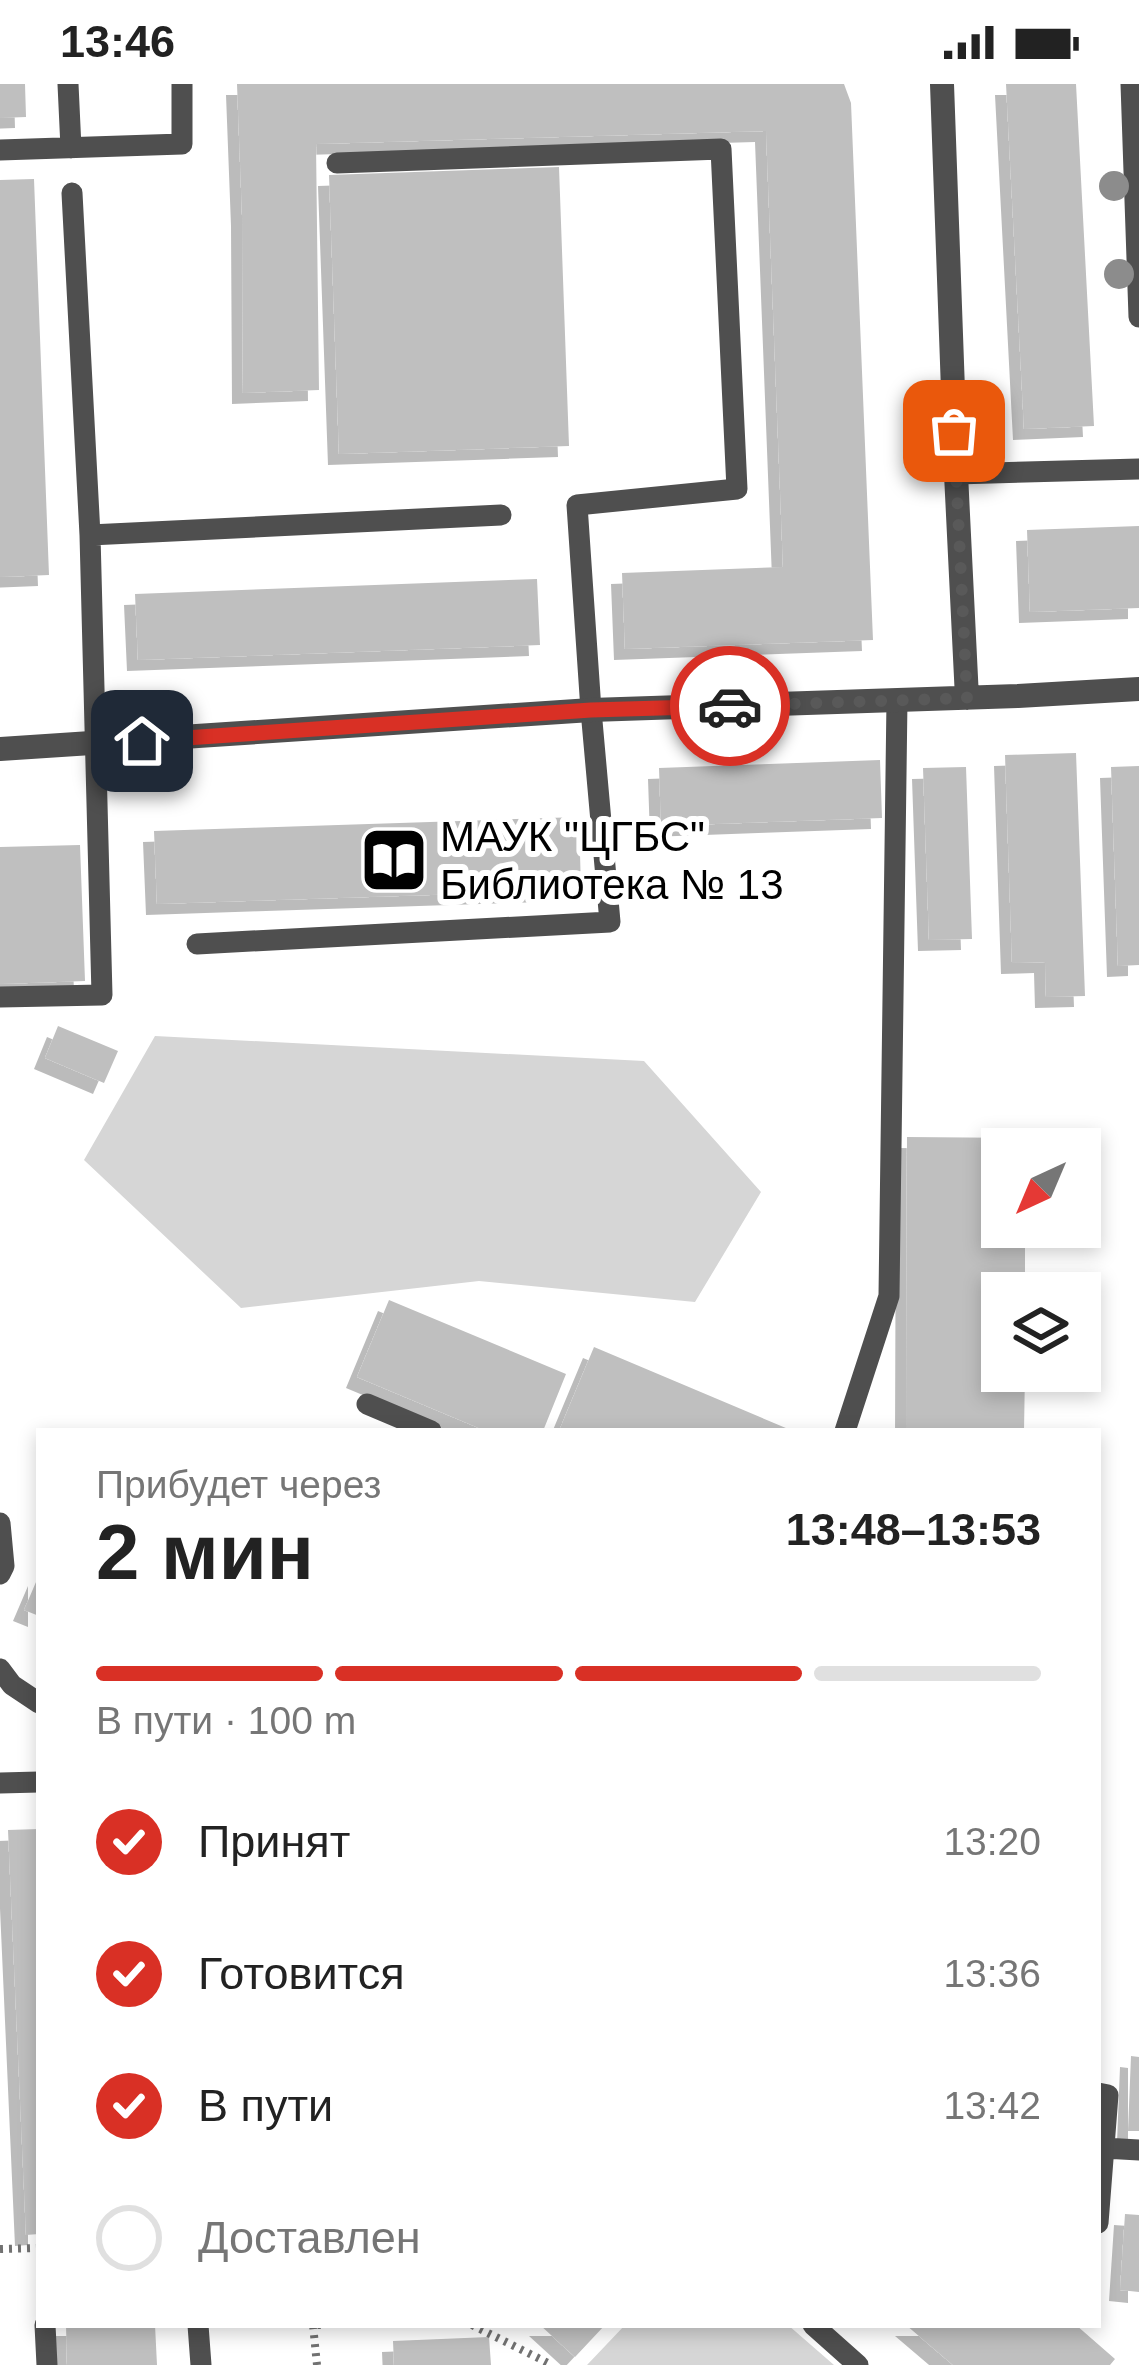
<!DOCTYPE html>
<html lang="ru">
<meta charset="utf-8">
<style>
body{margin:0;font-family:Arial,sans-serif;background:#f2f2f2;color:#222;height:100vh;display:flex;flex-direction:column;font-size:45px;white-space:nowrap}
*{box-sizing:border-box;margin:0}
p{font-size:39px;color:#767676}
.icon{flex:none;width:66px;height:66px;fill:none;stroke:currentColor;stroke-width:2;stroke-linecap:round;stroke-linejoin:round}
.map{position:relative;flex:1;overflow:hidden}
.details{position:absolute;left:36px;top:1344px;width:1065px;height:900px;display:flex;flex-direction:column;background:#fff;border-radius:0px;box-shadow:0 6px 18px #0003}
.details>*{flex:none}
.needle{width:78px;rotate:224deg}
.controls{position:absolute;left:981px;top:1044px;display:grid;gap:24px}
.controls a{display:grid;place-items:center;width:120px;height:120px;border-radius:0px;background:#fff;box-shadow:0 6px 18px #0003;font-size:60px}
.pin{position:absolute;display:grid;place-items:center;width:102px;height:102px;color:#fff;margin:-51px;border-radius:24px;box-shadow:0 6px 18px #0006}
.courier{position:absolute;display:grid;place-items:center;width:120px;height:120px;margin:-60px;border:9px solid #d93025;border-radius:50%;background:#fff;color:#222;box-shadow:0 3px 15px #0007}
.summary em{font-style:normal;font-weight:700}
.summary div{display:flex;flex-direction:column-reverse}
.summary{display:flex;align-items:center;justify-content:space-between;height:204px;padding:0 60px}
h1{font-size:78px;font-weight:700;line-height:90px}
.bar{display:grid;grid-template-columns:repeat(4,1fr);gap:18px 12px;align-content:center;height:144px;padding:0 60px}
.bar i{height:15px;border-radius:9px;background:#e0e0e0}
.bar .selected{background:#d93025}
.bar p{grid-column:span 4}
ol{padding:0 60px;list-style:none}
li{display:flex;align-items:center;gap:36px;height:132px}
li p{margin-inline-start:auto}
li .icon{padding:12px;border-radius:50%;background:#d93025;color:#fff;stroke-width:4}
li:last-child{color:#767676}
li i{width:66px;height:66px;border:6px solid #e0e0e0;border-radius:50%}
.status{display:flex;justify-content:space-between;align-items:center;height:84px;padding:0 60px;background:#fff;direction:ltr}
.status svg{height:33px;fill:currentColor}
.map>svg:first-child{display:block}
.green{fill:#d6d6d6}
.building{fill:#bfbfbf;filter:url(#shadow)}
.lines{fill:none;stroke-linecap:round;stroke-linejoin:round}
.path{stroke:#717171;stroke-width:8;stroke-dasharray:3 6;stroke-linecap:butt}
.lane{stroke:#4f4f4f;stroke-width:21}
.street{stroke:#4f4f4f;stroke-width:24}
.tree{fill:#8c8c8c}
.done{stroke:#595959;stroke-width:12;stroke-dasharray:0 21.6}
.route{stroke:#d93025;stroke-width:15}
.labels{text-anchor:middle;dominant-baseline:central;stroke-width:12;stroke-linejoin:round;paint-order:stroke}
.poi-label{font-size:42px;fill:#000;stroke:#fff;text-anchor:start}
</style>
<div class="status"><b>13:46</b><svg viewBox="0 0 49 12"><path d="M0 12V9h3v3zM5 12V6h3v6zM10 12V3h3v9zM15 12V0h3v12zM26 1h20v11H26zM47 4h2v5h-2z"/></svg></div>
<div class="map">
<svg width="1139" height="2281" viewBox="0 0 1139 2281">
<defs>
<filter id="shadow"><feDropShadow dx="-11" dy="11" stdDeviation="0" flood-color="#0004"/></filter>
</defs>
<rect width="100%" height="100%" fill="#fff"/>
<!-- green -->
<path class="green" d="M155,952L644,977L761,1108L695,1218L479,1197L241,1224L84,1076Z
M625,2241H788L834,2281H587Z"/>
<!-- building -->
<path class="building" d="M0,0H25L26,33L0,34Z
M237,0H844L851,19L873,556L625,565L622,489L783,483L766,47L316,60L319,306L243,309L242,131Z
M1006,0H1076L1094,342L1024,345Z
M559,83L569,362L339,370L329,91Z
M34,95L49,491L0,493V96Z
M1139,442V524L1030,528L1027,446Z
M537,495L540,561L138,576L135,510Z
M1076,669L1085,912L1046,913L1045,878L1012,879L1005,671Z
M880,676L882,734L661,742L659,684Z
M1139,682V881L1118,882L1111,683Z
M966,683L972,855L929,856L923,684Z
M579,733L581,806L157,820L154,747Z
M80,761L85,897L0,900V763Z
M58,942L118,967L104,999L45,974Z
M907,1053L1026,1054L1025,1065H1002V1143H1025V1209H1002V1287H1025L1024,1347H906Z
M389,1216L566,1290L543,1347H486L357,1293Z
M594,1263L793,1347H559Z
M39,1491V1532L24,1526Z
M39,1745V2150L26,2151L8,1746Z
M1131,1972L1139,1973V2047H1128Z
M1125,2130L1139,2131V2208L1120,2206Z
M66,2241H155L157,2281H67Z
M540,2241H605L575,2273Z
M906,2241H1076L1115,2275L1110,2281H953Z
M489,2253L491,2281H394L393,2257Z"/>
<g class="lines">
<!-- path -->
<path class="path" d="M0,2165L39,2164
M472,2241L552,2281
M317,2281L313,2241H325"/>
<!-- lane -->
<path class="lane" d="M68,0L71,64
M1131,0L1139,233
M0,66L182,60V0
M956,390L1139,385
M90,451L501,431
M197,860L610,838L591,626L577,421L737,405L721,65L337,79
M0,913L102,911L90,451L72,109
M367,1320L431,1347
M845,1347L889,1212L897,616
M0,1439L4,1482L0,1490
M0,1585L12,1601L39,1619
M0,1699L39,1698
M1098,2009L1108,2011L1098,2139
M1104,2064L1139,2066
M45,2241L47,2281
M198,2241L201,2281
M813,2241L858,2281"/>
<!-- street -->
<path class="street" d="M942,0L956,390L967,614
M0,665L591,626L1018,612L1139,605"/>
</g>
<!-- trees -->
<g class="tree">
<circle cx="1114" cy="102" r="15"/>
<circle cx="1119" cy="190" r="15"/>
</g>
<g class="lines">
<!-- done -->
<path class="done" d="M730,622L967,614L954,347"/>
<!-- route -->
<path class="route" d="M142,657L591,626L730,622"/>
</g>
<!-- icons -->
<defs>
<symbol id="library-square" viewBox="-11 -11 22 22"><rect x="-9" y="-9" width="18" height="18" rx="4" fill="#000" stroke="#fff"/><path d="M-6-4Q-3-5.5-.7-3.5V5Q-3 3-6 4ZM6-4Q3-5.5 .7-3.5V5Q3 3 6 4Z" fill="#fff"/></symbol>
</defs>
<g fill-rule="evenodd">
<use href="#library-square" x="356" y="738" width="76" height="76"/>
</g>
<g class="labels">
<!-- poi labels -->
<g class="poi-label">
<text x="440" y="752">МАУК "ЦГБС"<tspan x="440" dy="48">Библиотека № 13</tspan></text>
</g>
</g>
</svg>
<div class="controls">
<a><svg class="needle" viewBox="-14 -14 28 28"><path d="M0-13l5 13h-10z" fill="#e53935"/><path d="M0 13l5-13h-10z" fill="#767676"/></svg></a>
<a><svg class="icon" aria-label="layers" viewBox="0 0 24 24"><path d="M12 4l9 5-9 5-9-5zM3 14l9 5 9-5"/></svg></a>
</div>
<div class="pin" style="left:954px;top:347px;background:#ea580c"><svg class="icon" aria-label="bag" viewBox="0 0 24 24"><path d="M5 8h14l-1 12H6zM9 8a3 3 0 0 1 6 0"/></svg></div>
<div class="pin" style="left:142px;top:657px;background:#1f2937"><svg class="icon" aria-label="home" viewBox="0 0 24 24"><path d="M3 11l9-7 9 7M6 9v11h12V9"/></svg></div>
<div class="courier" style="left:730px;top:622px"><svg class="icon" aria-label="car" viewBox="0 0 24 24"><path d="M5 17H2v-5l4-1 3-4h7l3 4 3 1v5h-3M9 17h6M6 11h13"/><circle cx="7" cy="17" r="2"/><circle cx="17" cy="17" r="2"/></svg></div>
<section class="details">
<div class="summary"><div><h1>2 мин</h1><p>Прибудет через</p></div><em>13:48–13:53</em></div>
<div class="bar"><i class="selected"></i><i class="selected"></i><i class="selected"></i><i></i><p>В пути · 100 m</p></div>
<ol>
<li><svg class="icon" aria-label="check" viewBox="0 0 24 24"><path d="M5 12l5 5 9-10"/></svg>Принят<p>13:20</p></li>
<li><svg class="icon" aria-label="check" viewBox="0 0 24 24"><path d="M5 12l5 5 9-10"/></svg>Готовится<p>13:36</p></li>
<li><svg class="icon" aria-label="check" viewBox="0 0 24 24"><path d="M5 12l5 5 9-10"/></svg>В пути<p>13:42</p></li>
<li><i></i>Доставлен</li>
</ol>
</section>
</div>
